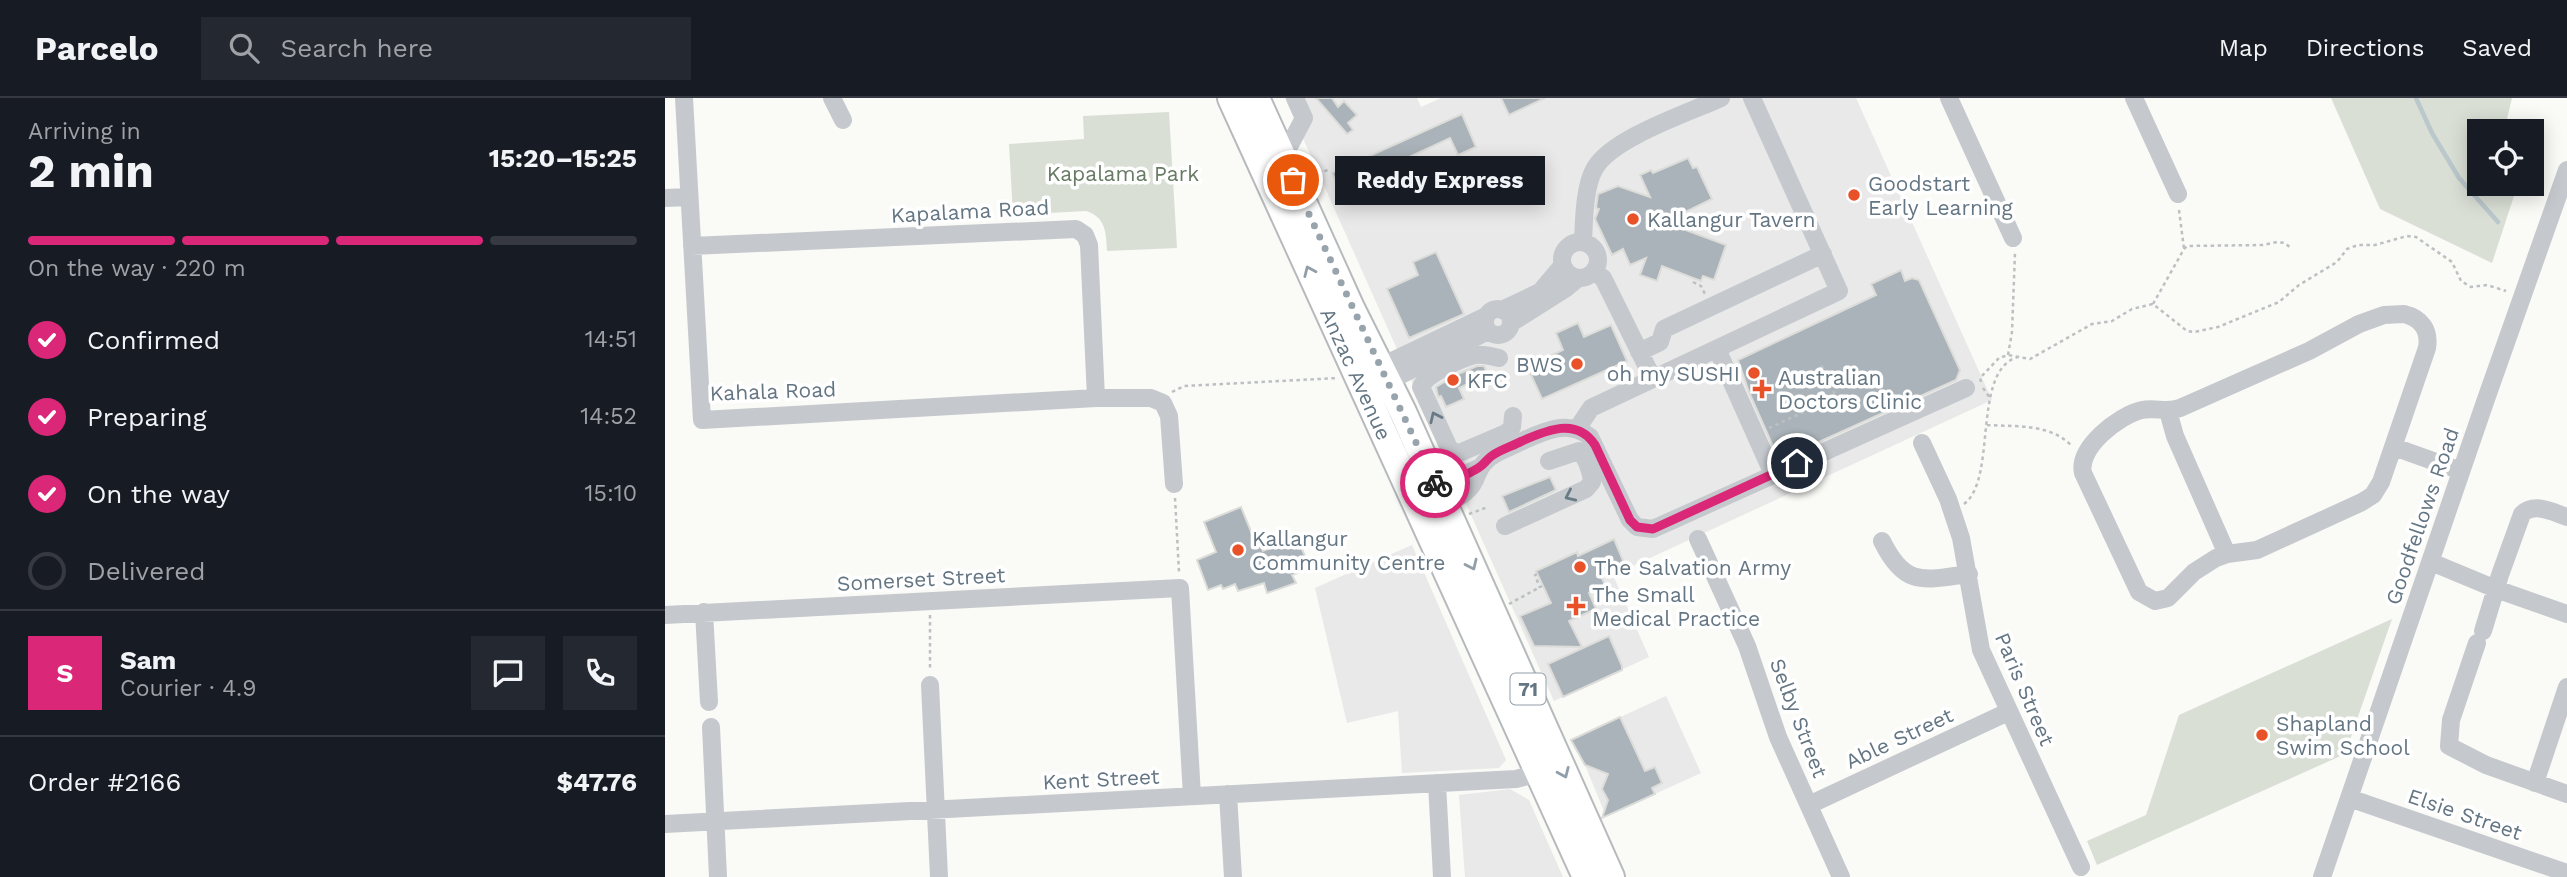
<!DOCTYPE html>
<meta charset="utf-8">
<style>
body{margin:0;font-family:"Work Sans",sans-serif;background:#242831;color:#f1f3f6;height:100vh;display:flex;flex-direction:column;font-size:26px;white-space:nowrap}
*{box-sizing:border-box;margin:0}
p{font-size:23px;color:#9ea1a6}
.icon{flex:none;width:38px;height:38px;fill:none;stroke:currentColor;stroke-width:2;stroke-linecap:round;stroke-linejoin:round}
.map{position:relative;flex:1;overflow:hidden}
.details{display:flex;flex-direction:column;background:#171b24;width:665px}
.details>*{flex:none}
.controls{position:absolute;left:1802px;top:21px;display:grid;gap:14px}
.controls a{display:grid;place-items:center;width:77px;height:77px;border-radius:0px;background:#171b24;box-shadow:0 4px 18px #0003;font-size:35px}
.pin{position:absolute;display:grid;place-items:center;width:60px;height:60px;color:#fff;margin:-30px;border:4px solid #fff;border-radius:50%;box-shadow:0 2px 7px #0007}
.courier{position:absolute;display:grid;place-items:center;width:70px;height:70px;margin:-35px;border:5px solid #db2777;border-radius:50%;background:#fff;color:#222;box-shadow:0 2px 9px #0007}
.bubble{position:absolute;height:49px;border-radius:0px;background:#171b24;box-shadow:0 4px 18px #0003;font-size:23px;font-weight:700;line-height:49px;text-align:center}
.head em{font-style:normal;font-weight:700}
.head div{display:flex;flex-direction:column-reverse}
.head{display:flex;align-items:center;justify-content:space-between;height:119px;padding:0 28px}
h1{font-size:46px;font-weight:700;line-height:52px}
.bar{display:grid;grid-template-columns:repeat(4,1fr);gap:10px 7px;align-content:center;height:84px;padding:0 28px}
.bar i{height:9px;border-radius:5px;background:#363941}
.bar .on{background:#db2777}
.bar p{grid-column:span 4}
.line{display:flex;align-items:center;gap:18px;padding:0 28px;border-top:2px solid #363941}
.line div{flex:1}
.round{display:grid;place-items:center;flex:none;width:74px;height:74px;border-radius:0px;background:#242831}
ol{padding:0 28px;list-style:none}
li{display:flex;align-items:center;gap:21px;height:77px}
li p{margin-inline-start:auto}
li .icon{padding:7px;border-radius:50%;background:#db2777;color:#fff;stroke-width:4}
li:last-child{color:#9ea1a6}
li i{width:38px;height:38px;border:4px solid #363941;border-radius:50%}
header{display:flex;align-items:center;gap:42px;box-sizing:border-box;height:98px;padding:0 35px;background:#171b24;border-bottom:2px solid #363941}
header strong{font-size:33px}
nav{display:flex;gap:38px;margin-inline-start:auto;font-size:24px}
.search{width:490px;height:63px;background:#242831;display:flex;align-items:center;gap:18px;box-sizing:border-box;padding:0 24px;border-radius:0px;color:#9ea1a6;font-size:26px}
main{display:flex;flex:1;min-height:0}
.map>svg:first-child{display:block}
.built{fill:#e8e9e8}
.green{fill:#dadfd6}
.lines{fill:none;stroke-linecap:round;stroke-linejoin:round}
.stream{stroke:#bac7cb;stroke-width:4.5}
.building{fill:#aab3b9;stroke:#dcdcd9;stroke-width:2}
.highway-casing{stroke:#b6babd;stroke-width:30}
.path{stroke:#bcc0c2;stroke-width:2.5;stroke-dasharray:3.5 3.5;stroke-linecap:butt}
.minor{stroke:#c5c9cd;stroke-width:18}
.highway{stroke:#fff;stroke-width:26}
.oneway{stroke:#929fa8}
.oneway2{stroke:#697a87}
.done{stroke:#98a4ac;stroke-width:7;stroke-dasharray:0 12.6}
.route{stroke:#db2777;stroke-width:9}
.poi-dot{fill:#e95128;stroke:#fff;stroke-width:2.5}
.labels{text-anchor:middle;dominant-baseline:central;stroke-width:7;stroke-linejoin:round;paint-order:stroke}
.shield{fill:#fff;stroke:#929fa8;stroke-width:2}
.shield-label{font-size:19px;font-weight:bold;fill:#647683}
.park-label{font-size:21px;fill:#677a63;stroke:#fff}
.poi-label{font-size:21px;fill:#647683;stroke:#fff;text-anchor:start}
.street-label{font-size:21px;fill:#647683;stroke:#fff}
</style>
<header>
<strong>Parcelo</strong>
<div class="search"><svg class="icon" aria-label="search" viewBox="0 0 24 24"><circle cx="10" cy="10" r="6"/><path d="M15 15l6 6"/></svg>Search here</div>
<nav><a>Map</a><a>Directions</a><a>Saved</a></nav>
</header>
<main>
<section class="details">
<div class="head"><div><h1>2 min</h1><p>Arriving in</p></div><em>15:20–15:25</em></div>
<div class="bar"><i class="on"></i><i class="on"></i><i class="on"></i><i></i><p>On the way · 220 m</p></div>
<ol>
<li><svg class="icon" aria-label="check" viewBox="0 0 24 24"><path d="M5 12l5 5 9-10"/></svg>Confirmed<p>14:51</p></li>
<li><svg class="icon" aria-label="check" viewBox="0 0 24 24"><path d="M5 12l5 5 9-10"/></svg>Preparing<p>14:52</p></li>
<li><svg class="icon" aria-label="check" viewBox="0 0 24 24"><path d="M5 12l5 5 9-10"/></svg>On the way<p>15:10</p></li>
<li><i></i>Delivered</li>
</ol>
<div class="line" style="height:126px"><b class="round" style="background:#db2777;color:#fff">S</b><div><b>Sam</b><p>Courier · 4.9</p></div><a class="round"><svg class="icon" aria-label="chat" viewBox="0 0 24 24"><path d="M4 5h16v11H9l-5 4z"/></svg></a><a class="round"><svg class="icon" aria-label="phone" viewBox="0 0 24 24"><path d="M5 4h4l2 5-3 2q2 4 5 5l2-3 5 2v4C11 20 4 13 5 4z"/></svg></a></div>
<div class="line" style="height:91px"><div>Order #2166</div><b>$47.76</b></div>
</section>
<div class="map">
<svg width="1902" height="779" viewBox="0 0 1902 779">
<rect width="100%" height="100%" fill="#fafaf7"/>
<!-- built -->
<path class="built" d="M620,0H752L756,9L776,0H1191L1327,302L948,477L984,559L889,603Z
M747,447L841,662L834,670L737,675L733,613L682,625L650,490Z
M1001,598L1036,675L941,718L920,667L906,642Z
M845,691L864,702L898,779H800L794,697Z"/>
<!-- green -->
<path class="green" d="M1666,0H1847L1839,33H1815V86H1853L1827,165L1715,111Z
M504,14L512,150L442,153C441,135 441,119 421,113L348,117L344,46L419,41L418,18Z
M1727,521L1680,656L1432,767L1422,743L1481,717L1514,617Z"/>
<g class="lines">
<!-- stream -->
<path class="stream" d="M1751,0L1767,35L1794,80L1833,124"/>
</g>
<!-- building -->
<path class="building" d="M651,0H667L673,9L679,3L692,17L683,25L688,32L682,36Z
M836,0H880L844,17Z
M797,16L811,49L793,57L785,40L729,66L734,77L679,102L667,75Z
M1023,60L1028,70L1032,69L1047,101L1014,117L1018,131L1061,147L1049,182L1038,178L1036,183L997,168L992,183L975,177L981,160L965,167L958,151L947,157L930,121L934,111L931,110L933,96L953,88L985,99L975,77L986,72L988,75Z
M771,154L799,216L744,240L722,191L753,177L748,164Z
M1236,172L1240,183L1247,180L1254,182L1295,272L1291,282L1114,362L1084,294L1073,262L1211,197L1206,186Z
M913,225L919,239L946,227L962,263L877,301L862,268L898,252L891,235Z
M812,268H819L822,275L815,278L816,280L794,290L799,301L781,309L776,298L773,299L771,289L793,276Z
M885,379L891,392L844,414L837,398Z
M576,409L587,436L591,435L598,453L629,440L633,451L636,449L641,460L637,462L641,472L627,477L631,485L602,495L599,485L573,493L570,486L558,491L556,487L543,492L532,462L551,454L539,424Z
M949,441L959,465L935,476L940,487L924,495L931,511L904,523L917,549L869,548L855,518L886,505L871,473L912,454L913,458Z
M944,538L957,568V572L898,599L883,566Z
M955,619L980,673L990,669L997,685L987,690L990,696L937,720L943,702L937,691L943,676L920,667L906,642Z"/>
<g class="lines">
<defs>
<g id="highway">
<path id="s1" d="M566,0L921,779"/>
<path d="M591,0L686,210L738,314L946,779"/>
</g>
</defs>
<!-- highway casing -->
<use href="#highway" class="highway-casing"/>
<!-- path -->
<path class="path" d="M647,80L664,71
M1514,112L1519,151
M1028,184L1036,188L1040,196
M1488,206L1519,151L1522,148L1598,147L1612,144L1620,145L1627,151
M1343,257L1347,234L1350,155
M1316,284L1315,280L1334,260L1343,257L1365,261L1427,226L1447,223L1467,211L1488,206L1522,233L1529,234L1553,229L1614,204L1634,187L1672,164L1682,151L1693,147H1710L1742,138L1751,139L1787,164L1796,183L1806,189L1822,187L1841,193
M1318,290L1325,300
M507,294L519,288L673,280
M1322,327C1352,329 1384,325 1407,348
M1104,330L1171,299L1155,264
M510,400L514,474
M1299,406C1333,381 1306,272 1353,259
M804,416L823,409
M872,476L870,477L875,490
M844,506L877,488
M265,517V573"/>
<!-- minor -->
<path class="minor" d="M19,0L37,322L431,300H486L498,305L504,318L509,386
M167,0L178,22
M1284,0L1348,140
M1469,0L1513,96
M618,60L639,20L630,0
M0,100L24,99
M897 162a18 18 0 1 1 36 0a18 18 0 1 1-36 0Z
M918,144C919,124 919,88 930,70C947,40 1023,15 1056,0
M27,148L411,131L420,137L424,147L431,300
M929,174L938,180L988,281
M820 224a13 13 0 1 1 26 0a13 13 0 1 1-26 0Z
M837,212L875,194L897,168
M1739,216C1756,220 1765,232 1762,250L1716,384L1708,397L1697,404L1592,452L1562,456L1551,460L1529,474L1503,500L1490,503L1474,494L1418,375C1412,350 1454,317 1477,312C1490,309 1502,315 1515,310L1644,253L1694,226L1719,217Z
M846,225L900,191L912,181
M1052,251L1108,376
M974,254L995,244L999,231L1158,156
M834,260C826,258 818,256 810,257C797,260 760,277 756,289L784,350L792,356L841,335L847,329L848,318
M708,272L821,218
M714,288L823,233
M1503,313L1510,338L1562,456
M912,331L926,310L1174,193L1087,0
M1257,345L1283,401L1296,440L1316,552L1416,769
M1729,349L1796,373
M765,399L785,383L816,369
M770,407C787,402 802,399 810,382C813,375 815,368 821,363C828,355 839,352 849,347C873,336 901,319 925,339L965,422L972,429L988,431L1301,290
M840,428L921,391L927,384C926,374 922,360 914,353L884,363
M1033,441L1082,548L1113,639L1176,779
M1217,443C1240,490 1259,482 1304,476
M1766,464L1831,491L1902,516
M39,514L44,604
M0,517L515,490L527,698
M1818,533L1835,477L1857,416C1870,404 1887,414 1902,419
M1812,545L1786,622L1784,648L1821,667L1902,696
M265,587L274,779
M46,629L53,779
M772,685L777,779
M1870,685L1902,589
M563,696L568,779
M1684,700L1902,775
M1144,707L1343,614
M0,726L851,681L874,675
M1657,779L1820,304L1902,72"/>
<!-- highway -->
<use href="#highway" class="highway"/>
</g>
<!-- one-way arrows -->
<defs><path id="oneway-chevron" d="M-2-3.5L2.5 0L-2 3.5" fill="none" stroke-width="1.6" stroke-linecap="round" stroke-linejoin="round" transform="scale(1.75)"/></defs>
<g class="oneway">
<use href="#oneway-chevron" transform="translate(644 173) rotate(-114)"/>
<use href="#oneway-chevron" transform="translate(807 467) rotate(65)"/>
<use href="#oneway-chevron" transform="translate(899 675) rotate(66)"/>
</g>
<g class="oneway2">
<use href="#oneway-chevron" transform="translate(770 319) rotate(-115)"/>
<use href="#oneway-chevron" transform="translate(905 398) rotate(155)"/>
</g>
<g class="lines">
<!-- done -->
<path class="done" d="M628,82L770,385"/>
<!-- route -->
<path class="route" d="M770,385L773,392C786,382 806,376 816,368C820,365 823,360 828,357C837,351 848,348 857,343C882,332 912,319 930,347L965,422L972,429L988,431L1132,365"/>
</g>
<!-- markers -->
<g class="poi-dot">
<circle cx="1189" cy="97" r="7"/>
<circle cx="968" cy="121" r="7"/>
<circle cx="912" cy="266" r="7"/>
<circle cx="1089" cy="275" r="7"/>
<circle cx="788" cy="282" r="7"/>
<path d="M1093.5 280.5h7v7h7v7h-7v7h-7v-7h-7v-7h7z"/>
<circle cx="573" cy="452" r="7"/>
<circle cx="915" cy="469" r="7"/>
<path d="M907.5 497.5h7v7h7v7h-7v7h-7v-7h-7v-7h7z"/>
<circle cx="1597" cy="637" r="7"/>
</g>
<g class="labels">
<!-- shield labels -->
<rect class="shield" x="845.5" y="575.5" width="35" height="31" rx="5"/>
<g class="shield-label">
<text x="863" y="591">71</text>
</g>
<!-- park labels -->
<g class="park-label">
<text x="458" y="75">Kapalama Park</text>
</g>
<!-- poi labels -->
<g class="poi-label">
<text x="1203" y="85">Goodstart<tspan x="1203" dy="24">Early Learning</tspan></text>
<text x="982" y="121">Kallangur Tavern</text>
<text x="898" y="266" text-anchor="end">BWS</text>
<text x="1075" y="275" text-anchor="end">oh my SUSHI</text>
<text x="1113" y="279">Australian<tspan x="1113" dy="24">Doctors Clinic</tspan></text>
<text x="802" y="282">KFC</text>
<text x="587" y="440">Kallangur<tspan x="587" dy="24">Community Centre</tspan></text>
<text x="929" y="469">The Salvation Army</text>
<text x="927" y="496">The Small<tspan x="927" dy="24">Medical Practice</tspan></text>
<text x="1611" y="625">Shapland<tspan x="1611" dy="24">Swim School</tspan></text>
</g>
<!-- street labels -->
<g class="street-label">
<text transform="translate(305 113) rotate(-3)">Kapalama Road</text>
<text stroke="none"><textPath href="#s1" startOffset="303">Anzac Avenue</textPath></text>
<text transform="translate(108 293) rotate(-2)">Kahala Road</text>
<text transform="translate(1757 418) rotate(-71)">Goodfellows Road</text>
<text transform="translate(256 481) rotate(-3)">Somerset Street</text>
<text transform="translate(1360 591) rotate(67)">Paris Street</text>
<text transform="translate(1134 620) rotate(69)">Selby Street</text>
<text transform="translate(1234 640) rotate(-25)">Able Street</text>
<text transform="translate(436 681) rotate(-3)">Kent Street</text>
<text transform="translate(1800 716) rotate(19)">Elsie Street</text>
</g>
</g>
</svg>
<div class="controls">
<a><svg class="icon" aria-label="locate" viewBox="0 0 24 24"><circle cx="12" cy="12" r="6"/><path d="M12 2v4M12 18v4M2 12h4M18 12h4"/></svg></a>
</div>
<div class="pin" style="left:628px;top:82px;background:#ea580c"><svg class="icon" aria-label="bag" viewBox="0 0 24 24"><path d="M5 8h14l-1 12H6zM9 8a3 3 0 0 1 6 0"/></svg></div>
<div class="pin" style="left:1132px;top:365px;background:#1f2937"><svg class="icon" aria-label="home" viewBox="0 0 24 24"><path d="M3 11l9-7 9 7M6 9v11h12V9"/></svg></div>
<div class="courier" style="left:770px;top:385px"><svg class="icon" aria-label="bike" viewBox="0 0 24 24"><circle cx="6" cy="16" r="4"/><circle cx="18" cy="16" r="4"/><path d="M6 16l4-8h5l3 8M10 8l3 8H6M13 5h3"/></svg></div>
<div class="bubble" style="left:670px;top:58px;width:210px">Reddy Express</div>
</div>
</main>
